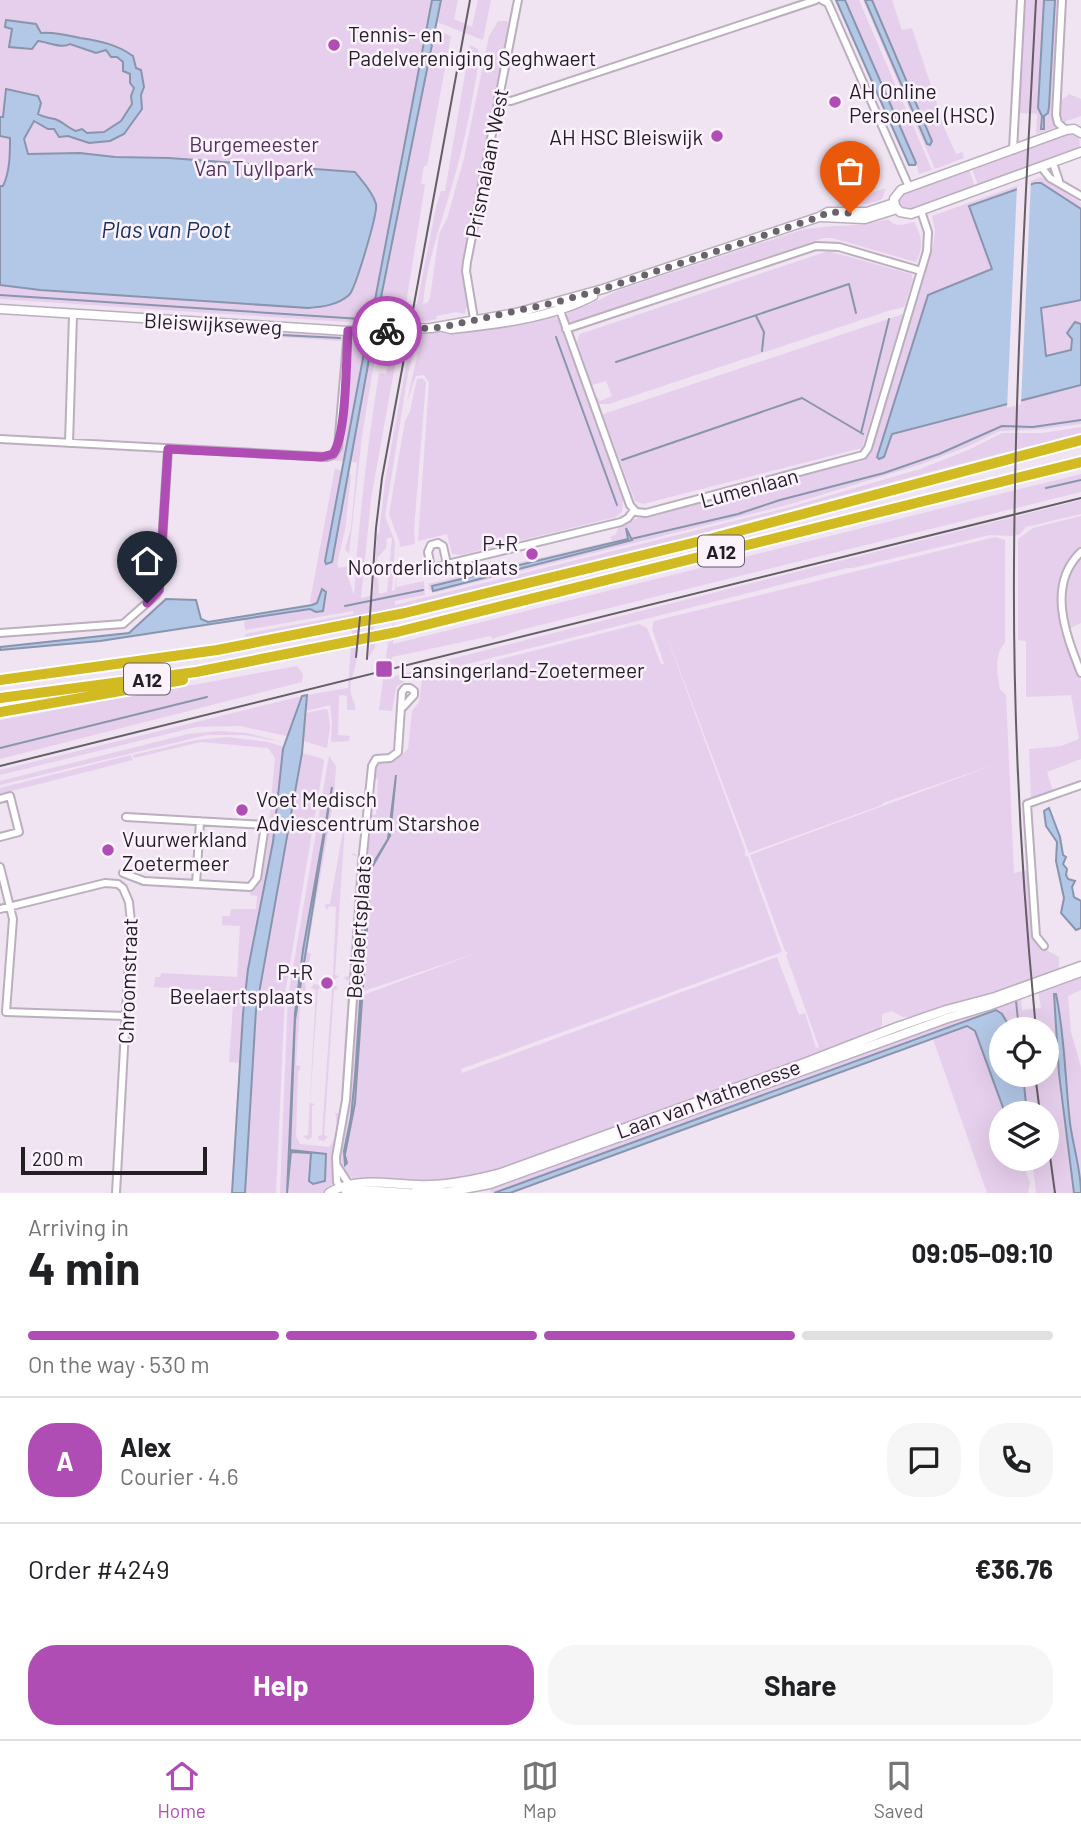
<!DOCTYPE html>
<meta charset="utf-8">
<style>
body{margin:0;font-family:Barlow,sans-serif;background:#f6f6f6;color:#202124;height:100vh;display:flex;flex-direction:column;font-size:26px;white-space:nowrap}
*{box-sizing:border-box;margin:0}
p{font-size:23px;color:#757577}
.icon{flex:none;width:38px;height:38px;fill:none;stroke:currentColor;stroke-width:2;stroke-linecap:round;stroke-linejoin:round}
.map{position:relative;height:1193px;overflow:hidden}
.panel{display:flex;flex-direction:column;background:#fff;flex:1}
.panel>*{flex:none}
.buttons{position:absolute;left:989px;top:1017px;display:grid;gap:14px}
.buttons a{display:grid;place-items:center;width:70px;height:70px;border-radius:50%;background:#fff;box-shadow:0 7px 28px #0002;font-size:35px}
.scale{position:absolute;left:21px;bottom:18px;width:186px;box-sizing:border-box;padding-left:7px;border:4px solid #221e23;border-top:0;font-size:19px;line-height:24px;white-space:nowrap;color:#221e23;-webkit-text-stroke:5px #fbf2fe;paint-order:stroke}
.pin{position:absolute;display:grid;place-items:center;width:60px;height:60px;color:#fff;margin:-72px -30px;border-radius:50% 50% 50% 0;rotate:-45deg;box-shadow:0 0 7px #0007}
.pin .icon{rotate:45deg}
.courier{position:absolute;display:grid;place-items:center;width:70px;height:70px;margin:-35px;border:5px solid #b04db4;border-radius:50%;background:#fff;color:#222;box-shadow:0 2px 9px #0007}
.summary em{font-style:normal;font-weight:700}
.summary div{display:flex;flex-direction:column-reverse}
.summary{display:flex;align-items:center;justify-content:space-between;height:119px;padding:0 28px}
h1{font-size:46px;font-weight:700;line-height:52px}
.bar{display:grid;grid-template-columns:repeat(4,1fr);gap:10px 7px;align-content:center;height:84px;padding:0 28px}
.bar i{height:9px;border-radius:5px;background:#e0e0e0}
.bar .current{background:#b04db4}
.bar p{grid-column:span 4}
.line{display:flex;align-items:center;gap:18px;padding:0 28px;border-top:2px solid #e0e0e0}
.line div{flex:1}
.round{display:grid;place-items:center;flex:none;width:74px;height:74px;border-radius:28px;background:#f6f6f6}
.action{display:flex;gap:14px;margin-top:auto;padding:14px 28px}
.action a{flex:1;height:80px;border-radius:28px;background:#b04db4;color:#fff;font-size:28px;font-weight:700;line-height:80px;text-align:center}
.action a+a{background:#f6f6f6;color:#202124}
.menu{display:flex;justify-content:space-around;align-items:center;height:98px;border-top:2px solid #e0e0e0;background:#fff;font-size:19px;color:#757577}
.menu a{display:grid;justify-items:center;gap:4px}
.menu .current{color:#b04db4}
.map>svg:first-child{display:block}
.green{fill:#e6cfec;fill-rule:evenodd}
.water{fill:#b3c8e7;stroke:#8895ac;stroke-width:2}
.pier{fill:#f0e3f2}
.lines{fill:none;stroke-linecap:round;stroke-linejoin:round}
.stream{stroke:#8895ac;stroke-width:2}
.minor-casing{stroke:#bbafbe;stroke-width:10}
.tertiary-casing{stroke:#bbafbe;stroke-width:11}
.motorway-casing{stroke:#fff;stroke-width:14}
.minor{stroke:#fff;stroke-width:6}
.tertiary{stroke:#fff;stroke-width:8}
.motorway{stroke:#d2ba23;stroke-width:10}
.tram{stroke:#655e67;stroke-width:2}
.rail{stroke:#655e67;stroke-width:2}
.done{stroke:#6a636b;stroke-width:7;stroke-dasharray:0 12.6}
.route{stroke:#b04db4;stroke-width:9}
.poi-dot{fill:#b04db4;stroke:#fbf2fe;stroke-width:2.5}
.labels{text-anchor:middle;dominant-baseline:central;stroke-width:5;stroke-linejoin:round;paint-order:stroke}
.shield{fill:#fbf2fe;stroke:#635e65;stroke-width:2}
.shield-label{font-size:19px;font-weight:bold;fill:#221e23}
.poi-label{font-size:21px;fill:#221e23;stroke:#fbf2fe;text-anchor:start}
.park-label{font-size:21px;fill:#52315a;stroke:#fbf2fe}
.street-label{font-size:21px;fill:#221e23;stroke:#fbf2fe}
.water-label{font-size:23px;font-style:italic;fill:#153159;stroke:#fbf2fe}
</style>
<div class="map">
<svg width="1081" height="1193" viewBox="0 0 1081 1193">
<rect width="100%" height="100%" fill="#f0e3f2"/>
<!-- green -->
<path class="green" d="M0,0H435L424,81L435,29L451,36L427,166H424L421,183L425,185L406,304H417L436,207L441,191H445L470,45L478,49L480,57C473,94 467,132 457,168C445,213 427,257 423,304L428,302L430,298L439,234L447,219L464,158L489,36L498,21H507L509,25L463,262L468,308H466L465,314L457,312L436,316L437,319L428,321L371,323L373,318H365L364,323L0,299Z
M441,0H458L454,19L472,27L478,0H491L483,40L437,22Z
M845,0H859L932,170L919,174L916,162Z
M863,0H865L927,144L907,81L872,0H892L902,30L912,28L941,116H945L946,120L942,123L956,154L962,152L964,158L935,169L934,167Z
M1024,0H1044L1038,108L1042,116L1041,129H1044V116L1049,107L1055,0H1060L1054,112L1059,126L1036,134L1037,114L1019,113L1017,134Z
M1069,94L1081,99V116L1064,122L1060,116L1061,101Z
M1067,133H1074L1079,137L1080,148L979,188L971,166Z
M968,167L976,189L914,211C903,210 896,206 900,194Z
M1041,177L1081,203V424L1042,429L1000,431L969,446L919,465L791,504L433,593L430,590L428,584L612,541L610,537L616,534L619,526L638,518L865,459L871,449L933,247L935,230L932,216ZM627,529L632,540L433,590L432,586L628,539Z
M886,188L882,199C866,207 850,204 833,206Z
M888,219C896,228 903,225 914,222C922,236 924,247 916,262L832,238H823L573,322L567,320L568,311L589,305L617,291L801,230C831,224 859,228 888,219Z
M828,251L911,274L913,279L904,307L888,311L609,404H599L596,396L600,401L612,396L606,381L592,385L577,342L580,334Z
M903,314L862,448L643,504L635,501L603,415L606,413Z
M554,315L559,321L625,500L623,501L622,512L616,517L461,555L452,554L447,534L418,541L429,383L424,375L416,376L407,401L419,348L415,347L408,374L385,516L395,542L392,591L395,590L399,541L389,514L405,421L410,411L417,379L422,378L426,382L414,530L415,544L400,547L399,539L396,587L424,581L425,595L395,601V605L790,507L920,469L968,450L1002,433H1043L1081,427V433C852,490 626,558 395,609L393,644L1081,474V492L520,630L492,639L491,636L392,657L391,677L447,663V660L1081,500V514L1026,527L1020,534L1013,536L990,535L853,568H847L408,679L396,687L392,711L379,710L388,642L392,641L394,609L373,613L375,647L369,657L372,614L359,616L355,657H357C356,670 349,680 351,693C352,700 356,703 355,710H347V696L340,695L339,697L338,735L350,736L349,741L331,742L332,723L330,705L306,711V713L325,709L328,710L330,727L327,748L303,741L307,695L348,688L353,618L245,637V634L353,614V611L245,630L244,620L310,609L316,612L321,590L317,603L311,605L310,601L335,468L341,471L325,561L329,563L332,562L349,473L351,475L345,530L337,564L339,568L348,566V577L354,595C359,520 367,447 379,373L386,374L391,351L386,349L388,343L385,342L393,335L456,331L460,334ZM400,337H411L385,482L379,533L377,534L373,595L361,598L371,499ZM387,538H392L387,592L379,594L377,558L386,548Z
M280,330L343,335L339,408L342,341L278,337Z
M355,334L372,336L377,345L362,436L349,554L345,549L351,528L357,463L350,461L372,343L366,342L343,461H335L345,422L351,338Z
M1081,516V623L1062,632L1081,681V759L1047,772L1053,791L1031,798L1029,749L1061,746L1079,739L1071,695L1026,697V641L1018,640V539L1033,528Z
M995,537L1005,540V643C994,653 997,675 1000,689L1006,695L1014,873L1029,870L1034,937L1041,947L1059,957V971L983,999L960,1001L913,1017H903L892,1011L882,1014V1025L875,1033L577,1143L489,1173L448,1181L415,1183L354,1179L342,1170L341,1149L349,1106L366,857L372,815L376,814L378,779H374L375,770L379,763L396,760L408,749L412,711L419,702L422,679L639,624L647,628L661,664H664L652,629L654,621ZM661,621L749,853L882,805L883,803L999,763L750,855L785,951L788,953L786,955L819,1047L816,1048L805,1013L799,1015L777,957L462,1073L461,1069L782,952L748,857L745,856V850ZM477,953L363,995L355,1103L346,1160L344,1151L351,1117L361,992Z
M297,666L303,674L302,682L0,759V720Z
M302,696L287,736L240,726L196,727L0,775V770Z
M219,731L247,733L283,742L245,735H207L0,785V781L188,734Z
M227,737L268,742L284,747L273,842L248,969L240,1063L229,1062L234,992L154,987L155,977H160L161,973L237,977L240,926L222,925V916H230L231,909H256L257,896L250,895L251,890L257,887L259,880L268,834L275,758L268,748L201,742L134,758L133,755L196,740Z
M302,753L323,759L324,761L285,994L276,1193H245L246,1148L259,986Z
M131,755L133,760L0,794V788Z
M329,756L336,766L334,798L307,952L311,954L305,980L306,991L301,992L296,1065L301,1066L298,1072L296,1136L300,1144L329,1147C336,1141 338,1121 335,1113H340L348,991L343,989L347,986L351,990L343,1106L333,1153V1183L326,1193H280L288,997Z
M342,821H347L349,824L345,825L335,975L339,976L335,980L331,976L333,975L336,907L329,906L327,910L325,906L326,904H330L344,825L339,824Z
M353,853L359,856L351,977L347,981L344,977L349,976L357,856L352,855Z
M1081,974V990L1068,996L1071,1032L1081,1067V1184C1065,1125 1066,1061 1058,1001L1054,998L1059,1074L1074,1193H1036L1032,1159L1046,1158V1113H1027L1023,1075L1046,1074V1029H1011L1002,1014L928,1036L491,1193L490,1188L498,1183L1021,996L1022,1010L1041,1008L1038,990Z
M314,984L320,985L322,988L318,989L310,1103L315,1104L312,1106V1137L308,1140L303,1136L308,1135L316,990L311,988Z
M330,985L336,986L338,989L334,990L324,1135L328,1137L324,1141L319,1140L318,1136L322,1135L332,990L327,988Z
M967,1026L975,1031L1005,1113H1001V1158L1021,1159L1030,1183L1028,1193H987L933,1039Z"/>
<!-- water -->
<path class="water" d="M432,0H441L377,317H374L372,315L375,300Z
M836,0H845L916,163L915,165H909Z
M865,0H872L932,141L930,145L927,144Z
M1044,0H1055L1049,107L1048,113L1044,116V129H1041L1042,116L1038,108Z
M6,20L36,24L41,33C55,32 67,35 80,38C100,41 116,44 133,56L136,68L141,70L144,87L141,95L142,109L124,134L110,141L89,143L68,136L59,137L54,129H48L34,121L24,139L28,154L80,153L115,157L169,158L355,172C362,181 373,192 376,204C378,213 355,290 349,295C338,305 322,307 308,308L40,290L0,285V186H3C10,172 10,153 10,138L0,136V117H3L6,89L38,96L41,103L38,114C44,118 48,117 55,119C63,122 68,128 76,131L82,129L87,133L104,132L121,121L132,104L131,96L134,88L130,83V74L123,71V62L117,57H111L106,50L96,53L70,44C62,49 48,42 38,41L32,49L9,47L12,29L5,27Z
M1035,183H1041L1081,209V300L1041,308L1046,356L1071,350L1072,339L1067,333L1075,322L1081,324V385L892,434L884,457L879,459L877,457L928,295L992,269L969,206Z
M370,341L372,343L332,562L326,564L325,561L366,342Z
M626,528L632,540L433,591L432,586L628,539Z
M322,589L326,592L323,611L316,612L310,609L100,641L0,650V647L129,633L166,599L196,600L201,619L208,622L312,605L317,603Z
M307,695L302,753L256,1010L245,1193H232L243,1014L248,969L273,842L283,749L302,696Z
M396,775L390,836L371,869L355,1103L345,1155L347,1163L345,1165L344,1151L351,1117L355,1076L369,870L388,839Z
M332,787L295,1020L290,1150L326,1154L325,1181L313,1184L309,1181L311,1153L291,1152L287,1193L295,1013L303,950Z
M1049,808L1060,837L1063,855L1066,857L1063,864L1067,869L1066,875L1068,879L1075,881L1072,887L1074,897L1081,901V928L1076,930L1061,913L1064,898L1056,861L1057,842L1046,826L1044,811Z
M1054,994H1056C1065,1036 1065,1080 1070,1123C1073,1146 1081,1170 1081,1193H1074L1059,1074Z
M996,1010L1002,1014L1011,1029H1001V1074L1023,1075L1027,1113H1005L975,1031L967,1026L510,1193H494Z"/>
<!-- pier -->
<path class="pier" d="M1031,180L1021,404L1007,408L1017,186Z"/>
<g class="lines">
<!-- stream -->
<path class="stream" d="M0,295L361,319
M756,316L764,332L762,351
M281,335L340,338
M556,337L617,505
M616,362L849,284L856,313
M861,433L889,319
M622,460L802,398L863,434
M1046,488L1081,480
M631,539L738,514L780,500L884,473L939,454L1002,426L1033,427L1081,420
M345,606L423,590
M0,748L207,697
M1016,1001L1019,1029"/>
<defs>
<path id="minor" d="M822,0L828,3L909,187
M1062,0L1056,115L1058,123L1066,130
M498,99L511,101L816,0
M1013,150L1021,0
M1053,163L1059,181
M1042,168L1050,178L1081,196
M557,302L630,505L636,512L646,513L863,455L868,448L927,251L928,232L921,211
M475,325L466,271L467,262L518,0
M566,329L816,246L839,247L921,271
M0,439L327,457L333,455L338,447L348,331
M69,443L73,315
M1081,552C1046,585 1066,635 1081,673
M447,564L443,546L438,543L431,545L428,552L431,568L621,522L628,518L634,510
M0,633L123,624L156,595L159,590L168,449
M0,799L10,796L19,832L0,837
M0,867L13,919L6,1012L126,1016
M123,873L144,881L250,887L257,878L265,825L126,817
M196,884L200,821
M0,909L105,883L118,884L123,888L129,902L131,922L116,1193
M1044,946L1036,936L1027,804L1081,785
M337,1166L348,1183V1188
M343,1189L337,1182L336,1157L346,1100L363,854L372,766L376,759L390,758L398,752L402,692L405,688H410L414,691V695L403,707"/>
<path id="tertiary" d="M1081,133L1074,129L1066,130L901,190L894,199L895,206L900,212L911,214L1081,152
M821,217L865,219L897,209
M0,309L348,331L431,328L516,313L603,289L819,217L828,212H867L894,203
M443,327L451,329C497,324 551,318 593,296
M329,1193C359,1174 396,1187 430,1185C454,1184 478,1179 501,1173L807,1062L897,1027L946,1010L995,997L1081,966
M346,1193L362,1190L408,1193
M413,1193L448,1192L490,1184L948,1018L988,1006L1081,972"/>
<path id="motorway" d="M0,680L217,650L405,613L709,539L1081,440
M0,698L196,672L397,632L1081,462
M0,712L183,680"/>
</defs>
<!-- minor casing -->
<use href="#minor" class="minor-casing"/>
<!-- tertiary casing -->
<use href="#tertiary" class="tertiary-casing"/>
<!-- motorway casing -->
<use href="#motorway" class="motorway-casing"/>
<!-- minor -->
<use href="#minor" class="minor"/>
<!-- tertiary -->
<use href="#tertiary" class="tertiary"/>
<!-- motorway -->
<use href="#motorway" class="motorway"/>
<!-- tram -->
<path class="tram" d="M356,657L360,617
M367,659L376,528L382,478L470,0"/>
<!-- rail -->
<path class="rail" d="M0,766L1081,498
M1036,1029C1021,875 1013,720 1014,565C1015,376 1026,188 1036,0
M1035,1074L1040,1113
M1046,1127L1055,1193"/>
</g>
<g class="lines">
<!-- done -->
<path class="done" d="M387,331L443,327L557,302L603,289L819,217L828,212L850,213"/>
<!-- route -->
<path class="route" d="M147,603L159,590L168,449L322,457L333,454C347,434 346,359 348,331H387"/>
</g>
<!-- markers -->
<g class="poi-dot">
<circle cx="334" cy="45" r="7"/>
<circle cx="835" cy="102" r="7"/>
<circle cx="717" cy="136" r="7"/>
<circle cx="532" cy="554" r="7"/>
<rect x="375" y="660" width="18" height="18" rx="3.5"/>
<circle cx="242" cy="810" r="7"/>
<circle cx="108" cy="850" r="7"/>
<circle cx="327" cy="983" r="7"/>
</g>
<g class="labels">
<!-- shield labels -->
<g class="shield">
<rect x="698" y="535.5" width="46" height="31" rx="5"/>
<rect x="124" y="663.5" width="46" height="31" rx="5"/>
</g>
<g class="shield-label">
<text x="721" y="551">A12</text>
<text x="147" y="679">A12</text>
</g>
<!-- poi labels -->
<g class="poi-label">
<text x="348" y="33">Tennis- en<tspan x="348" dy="24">Padelvereniging Seghwaert</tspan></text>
<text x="849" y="90">AH Online<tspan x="849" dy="24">Personeel (HSC)</tspan></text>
<text x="703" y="136" text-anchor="end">AH HSC Bleiswijk</text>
<text x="518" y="542" text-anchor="end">P+R<tspan x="518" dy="24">Noorderlichtplaats</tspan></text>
<text x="400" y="669">Lansingerland-Zoetermeer</text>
<text x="256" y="798">Voet Medisch<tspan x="256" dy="24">Adviescentrum Starshoe</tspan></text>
<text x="122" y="838">Vuurwerkland<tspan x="122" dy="24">Zoetermeer</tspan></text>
<text x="313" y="971" text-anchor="end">P+R<tspan x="313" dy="24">Beelaertsplaats</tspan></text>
</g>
<!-- park labels -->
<g class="park-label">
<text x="254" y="143">Burgemeester<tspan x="254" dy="24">Van Tuyllpark</tspan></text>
</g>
<!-- street labels -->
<g class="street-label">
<text transform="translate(486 163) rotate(-79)">Prismalaan West</text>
<text transform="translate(213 323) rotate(3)">Bleiswijkseweg</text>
<text transform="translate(749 487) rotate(-15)">Lumenlaan</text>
<text transform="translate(358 927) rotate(-86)">Beelaertsplaats</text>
<text transform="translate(127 981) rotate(-88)">Chroomstraat</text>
<text transform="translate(708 1098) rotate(-20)">Laan van Mathenesse</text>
</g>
<!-- water labels -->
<g class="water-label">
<text x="166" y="229">Plas van Poot</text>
</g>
</g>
</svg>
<div class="buttons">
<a><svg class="icon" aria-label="locate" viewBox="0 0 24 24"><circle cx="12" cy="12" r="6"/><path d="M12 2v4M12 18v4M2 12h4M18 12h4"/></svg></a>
<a><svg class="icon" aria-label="layers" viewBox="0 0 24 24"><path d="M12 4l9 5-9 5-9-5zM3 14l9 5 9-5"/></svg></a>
</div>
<div class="scale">200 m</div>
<div class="pin" style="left:850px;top:213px;background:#ea580c"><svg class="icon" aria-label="bag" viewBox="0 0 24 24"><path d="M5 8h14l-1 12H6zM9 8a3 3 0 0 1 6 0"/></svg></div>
<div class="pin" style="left:147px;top:603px;background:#1f2937"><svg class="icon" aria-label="home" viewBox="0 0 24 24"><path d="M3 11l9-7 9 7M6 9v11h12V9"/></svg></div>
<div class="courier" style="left:387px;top:331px"><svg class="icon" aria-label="bike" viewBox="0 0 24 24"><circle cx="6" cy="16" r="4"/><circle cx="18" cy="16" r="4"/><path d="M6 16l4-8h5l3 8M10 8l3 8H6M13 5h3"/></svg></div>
</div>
<section class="panel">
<div class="summary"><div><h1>4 min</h1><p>Arriving in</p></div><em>09:05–09:10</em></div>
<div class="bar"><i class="current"></i><i class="current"></i><i class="current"></i><i></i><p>On the way · 530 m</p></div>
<div class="line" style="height:126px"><b class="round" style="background:#b04db4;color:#fff">A</b><div><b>Alex</b><p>Courier · 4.6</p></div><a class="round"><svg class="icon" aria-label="chat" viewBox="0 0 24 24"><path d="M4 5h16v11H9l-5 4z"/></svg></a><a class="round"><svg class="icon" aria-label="phone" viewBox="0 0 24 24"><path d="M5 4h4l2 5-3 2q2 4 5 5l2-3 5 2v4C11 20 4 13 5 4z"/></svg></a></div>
<div class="line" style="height:91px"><div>Order #4249</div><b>€36.76</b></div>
<div class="action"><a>Help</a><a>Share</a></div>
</section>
<nav class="menu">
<a class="current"><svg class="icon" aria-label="home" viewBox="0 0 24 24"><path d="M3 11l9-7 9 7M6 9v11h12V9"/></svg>Home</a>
<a><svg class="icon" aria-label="map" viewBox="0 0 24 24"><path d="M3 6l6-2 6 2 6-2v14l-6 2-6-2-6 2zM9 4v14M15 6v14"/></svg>Map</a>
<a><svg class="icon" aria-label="saved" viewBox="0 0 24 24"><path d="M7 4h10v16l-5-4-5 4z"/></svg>Saved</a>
</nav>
